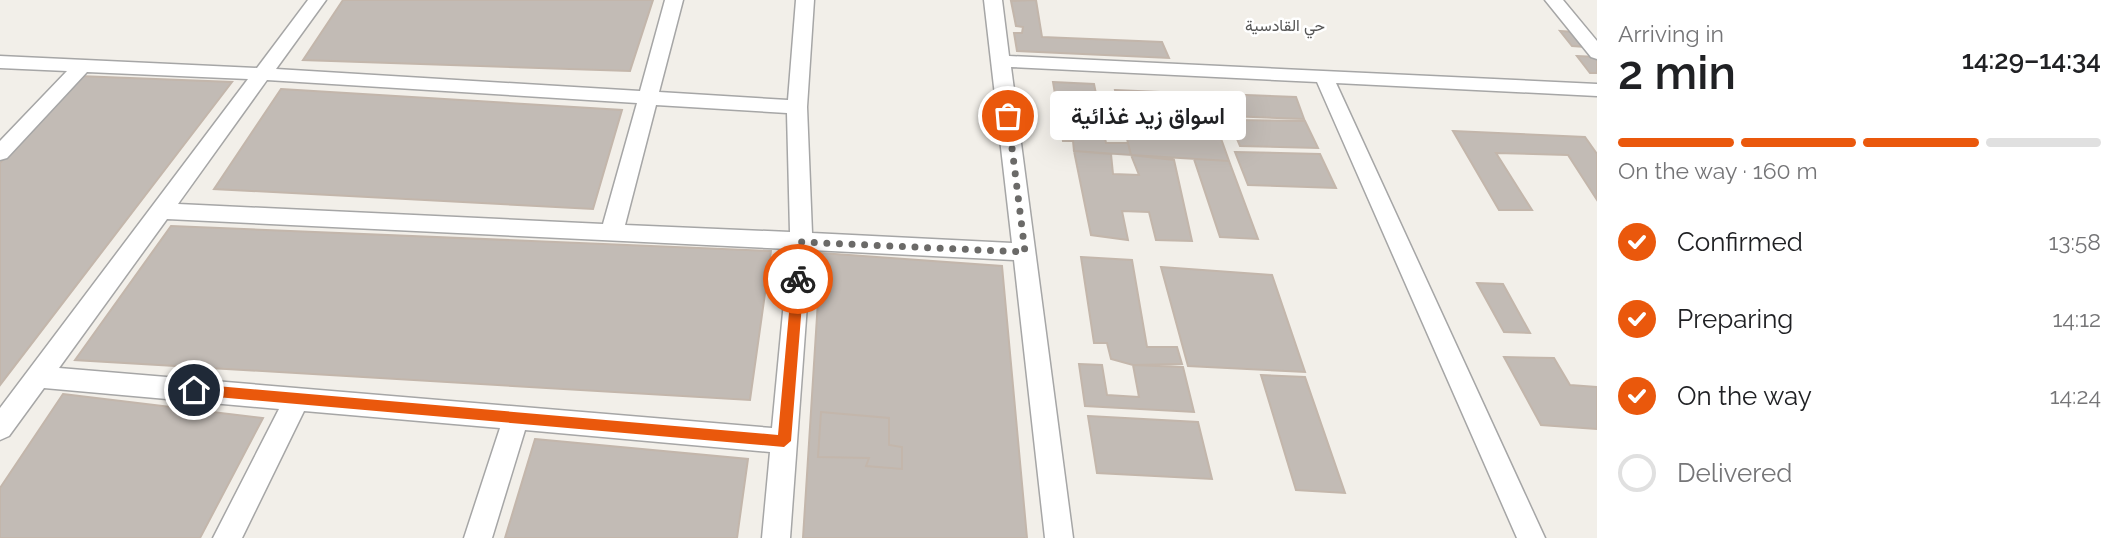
<!DOCTYPE html>
<meta charset="utf-8">
<style>
body{margin:0;font-family:Raleway,Vazirmatn,sans-serif;background:#f2f2f2;color:#202124;height:100vh;display:flex;flex-direction:column;font-size:26px;white-space:nowrap}
*{box-sizing:border-box;margin:0}
p{font-size:23px;color:#757577}
.icon{flex:none;width:38px;height:38px;fill:none;stroke:currentColor;stroke-width:2;stroke-linecap:round;stroke-linejoin:round}
.map{position:relative;flex:1;overflow:hidden}
.sheet{display:flex;flex-direction:column;background:#fff;width:525px}
.sheet>*{flex:none}
.pin{position:absolute;display:grid;place-items:center;width:60px;height:60px;color:#fff;margin:-30px;border:4px solid #fff;border-radius:50%;box-shadow:0 2px 7px #0007}
.courier{position:absolute;display:grid;place-items:center;width:70px;height:70px;margin:-35px;border:5px solid #ea580c;border-radius:50%;background:#fff;color:#222;box-shadow:0 2px 9px #0007}
.bubble{position:absolute;height:49px;border-radius:7px;background:#fff;box-shadow:0 7px 28px #0002;font-size:23px;font-weight:600;line-height:49px;text-align:center}
.headline em{font-style:normal;font-weight:600}
.headline div{display:flex;flex-direction:column-reverse}
.headline{display:flex;align-items:center;justify-content:space-between;height:119px;padding:0 21px}
h1{font-size:46px;font-weight:600;line-height:52px}
.bar{display:grid;grid-template-columns:repeat(4,1fr);gap:10px 7px;align-content:center;height:84px;padding:0 21px}
.bar i{height:9px;border-radius:5px;background:#e0e0e0}
.bar .active{background:#ea580c}
.bar p{grid-column:span 4}
ol{padding:0 21px;list-style:none}
li{display:flex;align-items:center;gap:21px;height:77px}
li p{margin-inline-start:auto}
li .icon{padding:7px;border-radius:50%;background:#ea580c;color:#fff;stroke-width:4}
li:last-child{color:#757577}
li i{width:38px;height:38px;border:4px solid #e0e0e0;border-radius:50%}
main{display:flex;flex:1;min-height:0}
.map>svg:first-child{display:block}
.building{fill:#c2bbb5;stroke:#c3b6ab;stroke-width:2}
.lines{fill:none;stroke-linecap:round;stroke-linejoin:round}
.minor-casing{stroke:#a6a6a6;stroke-width:3}
.minor{fill:#fff;fill-rule:evenodd}
.route{fill:#ea580c}
.done{stroke:#6b6a68;stroke-width:7;stroke-dasharray:0 12.6}
.labels{text-anchor:middle;dominant-baseline:central;stroke-width:5;stroke-linejoin:round;paint-order:stroke}
.far-neighbourhood-label{font-size:16px;fill:#555;stroke:#fff}
</style>
<main>
<div class="map">
<svg width="1597" height="538" viewBox="0 0 1597 538">
<rect width="100%" height="100%" fill="#f2efe9"/>
<!-- building -->
<path class="building" d="M343,0H653L630,71L303,60Z
M1036,0L1042,37L1162,42L1169,58L1017,51L1014,33H1022L1023,27L1016,26L1011,1Z
M1560,31L1575,32L1587,47L1572,46Z
M1577,56L1597,57V73H1590Z
M78,76L232,82L0,385V163Z
M1053,82L1094,84L1106,143H1128L1131,155L1074,151L1073,141H1063Z
M281,89L622,110L593,209L214,189Z
M1115,90L1205,94L1229,161L1131,155Z
M1220,94L1296,97L1304,119L1228,116Z
M1229,120L1305,121L1318,148L1240,146Z
M1453,131L1585,137L1597,154V200L1568,155L1496,153L1532,210H1499Z
M1074,151L1111,154L1113,174L1139,175L1131,155L1174,160L1192,241L1156,240L1149,212L1122,211L1128,240L1091,235Z
M1235,152L1320,154L1336,188L1248,185Z
M1194,159L1229,161L1258,239L1220,237Z
M171,226L771,251L750,400L75,360Z
M821,253L1002,266L1027,538H803Z
M1081,257L1132,260L1147,347H1177L1182,364L1133,365L1111,359L1107,343H1094Z
M1161,267L1272,275L1305,372L1188,366Z
M1477,283L1503,284L1530,333L1504,332Z
M1504,357L1554,358L1570,385L1597,387V429L1541,425Z
M1079,364L1102,365L1107,395L1139,397L1133,365L1183,367L1194,412L1085,406Z
M1261,375L1305,377L1345,493L1296,490Z
M63,394L263,418L200,538H0V488Z
M821,412L889,418V445L902,447V469L866,466L869,458L818,457Z
M1088,416L1198,422L1212,479L1097,473Z
M535,439L748,459L737,538H505Z"/>
<g class="lines">
<defs>
<path id="minor" d="M308,0H326L276,69L640,91L665,0H683L659,92L788,100L796,0H814L807,107L812,233L1012,243L984,0H1002L1009,56L1597,84V96L1336,83L1545,538H1517L1317,82L1011,67L1073,538H1045L1014,260L811,250L790,538H762L770,452L525,430L492,538H464L500,428L304,411L242,538H213L279,409L44,388L9,436L0,440V408L248,79L87,72L7,158L0,160V141L67,71L0,68V56L257,68ZM267,80L637,103L603,224L178,204ZM656,105L787,113L790,232L625,225ZM167,219L789,249L772,428L59,368Z
M1545,0H1563L1597,41V59L1591,57Z"/>
</defs>
<!-- minor casing -->
<use href="#minor" class="minor-casing"/>
<!-- minor -->
<use href="#minor" class="minor"/>
</g>
<!-- route -->
<path class="route" d="M798,274L804,279L791,441L784,447L194,395L187,390L194,384L778,435L792,279Z"/>
<g class="lines">
<!-- done -->
<path class="done" d="M798,279L801,242L1025,252L1008,116"/>
</g>
<g class="labels">
<!-- far-neighbourhood labels -->
<g class="far-neighbourhood-label">
<text x="1285" y="25">حي القادسية</text>
</g>
</g>
</svg>
<div class="pin" style="left:1008px;top:116px;background:#ea580c"><svg class="icon" aria-label="bag" viewBox="0 0 24 24"><path d="M5 8h14l-1 12H6zM9 8a3 3 0 0 1 6 0"/></svg></div>
<div class="pin" style="left:194px;top:390px;background:#1f2937"><svg class="icon" aria-label="home" viewBox="0 0 24 24"><path d="M3 11l9-7 9 7M6 9v11h12V9"/></svg></div>
<div class="courier" style="left:798px;top:279px"><svg class="icon" aria-label="bike" viewBox="0 0 24 24"><circle cx="6" cy="16" r="4"/><circle cx="18" cy="16" r="4"/><path d="M6 16l4-8h5l3 8M10 8l3 8H6M13 5h3"/></svg></div>
<div class="bubble" style="left:1050px;top:91px;width:196px">اسواق زيد غذائية</div>
</div>
<section class="sheet">
<div class="headline"><div><h1>2 min</h1><p>Arriving in</p></div><em>14:29–14:34</em></div>
<div class="bar"><i class="active"></i><i class="active"></i><i class="active"></i><i></i><p>On the way · 160 m</p></div>
<ol>
<li><svg class="icon" aria-label="check" viewBox="0 0 24 24"><path d="M5 12l5 5 9-10"/></svg>Confirmed<p>13:58</p></li>
<li><svg class="icon" aria-label="check" viewBox="0 0 24 24"><path d="M5 12l5 5 9-10"/></svg>Preparing<p>14:12</p></li>
<li><svg class="icon" aria-label="check" viewBox="0 0 24 24"><path d="M5 12l5 5 9-10"/></svg>On the way<p>14:24</p></li>
<li><i></i>Delivered</li>
</ol>
</section>
</main>
